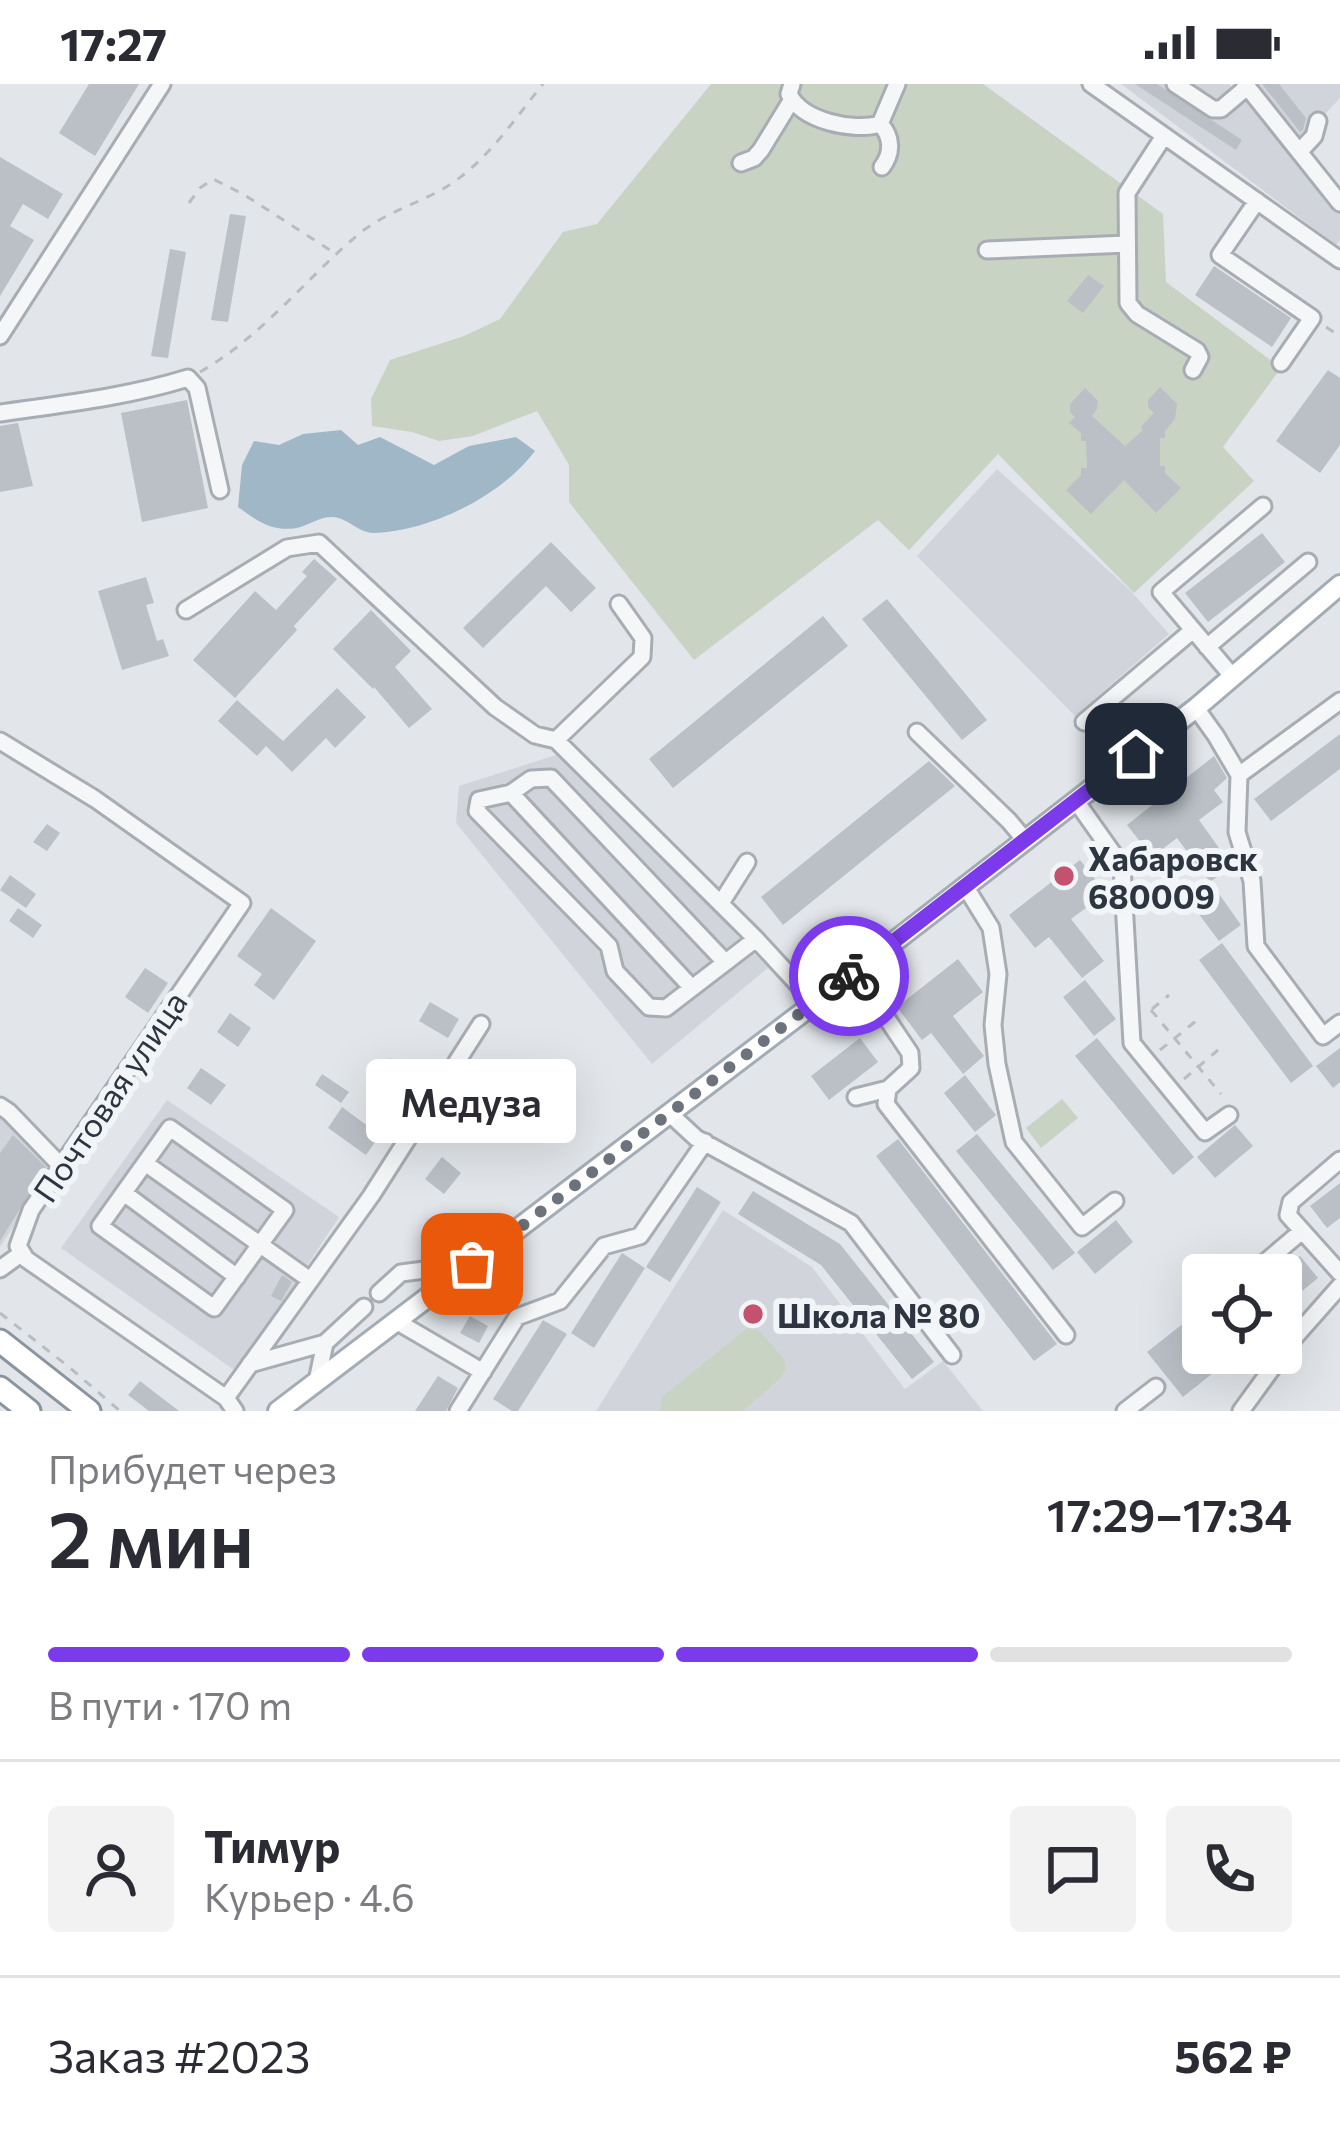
<!DOCTYPE html>
<html lang="ru">
<meta charset="utf-8">
<style>
body{margin:0;font-family:Commissioner,sans-serif;background:#f2f2f3;color:#2b2b33;height:100vh;display:flex;flex-direction:column;font-size:45px;white-space:nowrap}
*{box-sizing:border-box;margin:0}
p{font-size:39px;color:#7c7c81}
.icon{flex:none;width:66px;height:66px;fill:none;stroke:currentColor;stroke-width:2;stroke-linecap:round;stroke-linejoin:round}
.map{position:relative;height:1327px;overflow:hidden}
.details{display:flex;flex-direction:column;background:#fff;flex:1}
.details>*{flex:none}
.buttons{position:absolute;left:1182px;top:1170px;display:grid;gap:24px}
.buttons a{display:grid;place-items:center;width:120px;height:120px;border-radius:12px;background:#fff;box-shadow:0 12px 48px #0002;font-size:60px}
.pin{position:absolute;display:grid;place-items:center;width:102px;height:102px;color:#fff;margin:-51px;border-radius:24px;box-shadow:0 6px 18px #0006}
.courier{position:absolute;display:grid;place-items:center;width:120px;height:120px;margin:-60px;border:9px solid #7c3aed;border-radius:50%;background:#fff;color:#222;box-shadow:0 3px 15px #0007}
.bubble{position:absolute;height:84px;border-radius:12px;background:#fff;box-shadow:0 12px 48px #0002;font-size:39px;font-weight:600;line-height:84px;text-align:center}
.overview em{font-style:normal;font-weight:600}
.overview div{display:flex;flex-direction:column-reverse}
.overview{display:flex;align-items:center;justify-content:space-between;height:204px;padding:0 48px}
h1{font-size:78px;font-weight:600;line-height:90px}
.bar{display:grid;grid-template-columns:repeat(4,1fr);gap:18px 12px;align-content:center;height:144px;padding:0 48px}
.bar i{height:15px;border-radius:9px;background:#e1e1e2}
.bar .on{background:#7c3aed}
.bar p{grid-column:span 4}
.line{display:flex;align-items:center;gap:30px;padding:0 48px;border-top:3px solid #e1e1e2}
.line div{flex:1}
.round{display:grid;place-items:center;flex:none;width:126px;height:126px;border-radius:12px;background:#f2f2f3}
.status{display:flex;justify-content:space-between;align-items:center;height:84px;padding:0 60px;background:#fff;direction:ltr}
.status svg{height:33px;fill:currentColor}
.map>svg:first-child{display:block}
.built{fill:#d1d5db}
.green{fill:#c9d3c4}
.water{fill:#a0b7c7}
.building{fill:#bac0c6}
.lines{fill:none;stroke-linecap:round;stroke-linejoin:round}
.minor-casing{stroke:#a8adb4;stroke-width:21}
.major-casing{stroke:#a3acb4;stroke-width:24}
.highway-casing{stroke:#8b959f;stroke-width:27}
.path{stroke:#b9bcc1;stroke-width:3;stroke-dasharray:9 9;stroke-linecap:butt}
.minor{stroke:#f5f6f8;stroke-width:15}
.major{stroke:#fff;stroke-width:18}
.highway{stroke:#fff;stroke-width:21}
.done{stroke:#6c737c;stroke-width:12;stroke-dasharray:0 21.6}
.route{stroke:#7c3aed;stroke-width:15}
.poi-dot{fill:#c4526f;stroke:#f2f5f7;stroke-width:4.5}
.labels{text-anchor:middle;dominant-baseline:central;stroke-width:12;stroke-linejoin:round;paint-order:stroke}
.poi-label{font-size:33px;font-weight:bold;fill:#2c3540;stroke:#f2f5f7;text-anchor:start}
.street-label{font-size:33px;fill:#2c3540;stroke:#f2f5f7}
</style>
<div class="status"><b>17:27</b><svg viewBox="0 0 49 12"><path d="M0 12V9h3v3zM5 12V6h3v6zM10 12V3h3v9zM15 12V0h3v12zM26 1h20v11H26zM47 4h2v5h-2z"/></svg></div>
<div class="map">
<svg width="1340" height="1327" viewBox="0 0 1340 1327">
<rect width="100%" height="100%" fill="#e2e6ea"/>
<!-- built -->
<path class="built" d="M1121,0H1229L1244,14L1248,12L1340,123V156L1336,161Z
M1256,0H1340V14L1302,55Z
M997,385L1131,507L1169,550L1075,632L917,472Z
M562,669L768,884L652,980L456,739L459,702Z
M167,1016L339,1133L237,1288L61,1164Z
M0,1028L55,1081L0,1163Z
M723,1126L812,1183L905,1305L943,1277L983,1327H596Z"/>
<!-- green -->
<path class="green" d="M711,0H983L1163,130L1166,198L1281,284L1223,363L1254,397L1134,509L998,370L912,463L909,466L878,436L694,576L569,418V381L537,327L473,352L439,357L412,348L372,342L371,315L390,276L464,252L500,235L563,148L597,140Z
M1062,1015L1078,1034L1041,1064L1026,1044Z
M747,1244L760,1247L784,1275L786,1285L781,1294L743,1327H660L662,1313Z"/>
<!-- water -->
<path class="water" d="M341,346L358,361L380,353L434,381L469,362L516,353L535,367C501,412 431,447 374,449C358,449 347,433 332,433C319,433 309,441 297,444C272,448 257,437 238,423L242,381L254,357L279,361L303,350Z"/>
<!-- building -->
<path class="building" d="M89,0H139L95,72L59,49Z
M1135,0H1157L1242,56L1236,66Z
M1262,0H1279L1306,34L1303,46L1300,48Z
M0,73L63,110L48,135L23,120L10,142L34,156L0,212Z
M230,130L246,132L228,238L211,236Z
M170,165L186,168L168,274L151,272Z
M1214,182L1291,234L1272,263L1195,211Z
M1088,191L1104,202L1083,229L1067,217Z
M1328,286L1340,294V361L1320,389L1276,357Z
M1160,303L1177,320L1175,335L1165,347V354H1160V382H1165V389L1181,404L1156,429L1124,396L1091,430L1066,406L1081,391V384H1087L1086,357H1081V349L1069,339L1075,333L1070,328V320L1085,304L1098,317L1097,325L1092,332L1125,362L1143,346L1141,343L1154,329L1148,323V316Z
M187,316L208,424L142,438L121,329Z
M18,339L33,402L0,408V342Z
M1262,449L1285,478L1208,538L1185,509Z
M551,458L596,504L571,528L546,502L483,564L463,544Z
M314,475L337,495L294,542L297,546L235,614L193,576L255,507L276,526L307,492L302,488Z
M146,493L154,519L146,521L157,557L163,555L169,572L122,586L98,507Z
M887,515L987,636L962,656L862,535Z
M371,526L411,567L395,583L432,625L409,644L374,603L373,605L333,565Z
M823,532L848,562L673,704L649,675Z
M337,604L366,633L335,664L326,654L292,688L266,662L257,672L218,637L237,616L283,657Z
M1340,650V685L1271,737L1254,715Z
M1214,672L1227,694L1214,706L1223,718L1199,736L1232,782L1210,798L1177,754L1152,773L1127,741Z
M929,677L955,702L783,841L761,813Z
M47,740L60,749L47,767L33,758Z
M1080,776L1106,809L1071,835L1104,877L1082,894L1049,853L1035,864L1009,831Z
M10,791L36,810L26,824L0,806Z
M1212,800L1241,841L1219,857L1189,817Z
M18,824L42,841L33,854L9,837Z
M271,824L316,857L274,916L254,901L262,890L237,872Z
M1222,859L1313,982L1291,999L1199,876Z
M958,875L983,908L953,932L984,972L963,990L931,949L922,956L897,923Z
M145,884L168,899L148,929L125,913Z
M1085,896L1116,935L1094,952L1063,913Z
M430,918L459,935L448,954L419,937Z
M230,929L251,944L238,963L217,948Z
M860,954L878,978L829,1016L811,992Z
M1097,954L1194,1073L1173,1091L1075,972Z
M1340,964V998L1333,1004L1316,982Z
M390,974L413,992L390,1027L373,1015L392,989L383,983Z
M201,984L226,1001L211,1021L187,1004Z
M322,990L349,1008L341,1019L315,1001Z
M965,991L996,1031L975,1048L944,1009Z
M485,1000L515,1020L503,1039L472,1019Z
M342,1023L380,1051L366,1071L328,1044Z
M1235,1041L1253,1062L1215,1094L1197,1073Z
M977,1050L1075,1169L1053,1186L956,1067Z
M13,1051L46,1083L0,1157V1069Z
M898,1055L1057,1260L1034,1277L876,1072Z
M442,1073L461,1089L444,1110L425,1095Z
M1340,1099V1134L1327,1144L1310,1122Z
M697,1103L721,1118L670,1198L646,1183Z
M753,1107L840,1160L934,1278L912,1295L821,1181L738,1130Z
M1116,1136L1133,1158L1095,1190L1077,1168Z
M622,1169L645,1184L594,1264L571,1249Z
M1300,1172L1318,1194L1281,1224V1188Z
M282,1191L292,1198L281,1217L271,1212Z
M1203,1224V1269H1238L1183,1313L1147,1268Z
M470,1232L488,1242L479,1259L460,1249Z
M543,1236L567,1250L518,1327H512L493,1315Z
M438,1292L458,1304L446,1327H415Z
M140,1297L179,1327H149L128,1311Z"/>
<g class="lines">
<defs>
<path id="minor" d="M792,0L789,10C802,37 853,48 880,40L897,0
M1091,0L1340,176
M1175,0L1213,25H1221L1247,3
M1245,0L1340,119
M880,40C892,52 893,69 882,83
M1164,52L1127,109L1128,219L1137,230L1197,267L1200,273L1193,286
M1299,68L1314,52L1318,37
M741,79L754,74L761,66L791,17
M1257,117L1220,171L1312,234L1281,279
M987,166L1127,160
M0,252L162,0
M0,329C63,320 127,313 188,294L197,304L220,406
M186,526L287,464L319,459L495,623L535,651L556,656L756,855L815,919
M1207,563L1308,478
M1233,593L1161,508L1263,422
M1196,624L1216,652L1239,691L1237,748L1252,797L1256,862L1323,952L1340,939
M1084,638L1193,546
M917,648L1009,737L1025,756
M556,656L642,573L643,554L619,520
M0,657L95,715L242,819L31,1126L18,1162L26,1175L226,1314L235,1327
M1239,691L1340,617
M511,709L531,695L551,694L725,878
M1076,717L1122,782L1132,959L1205,1048L1229,1031
M965,802L991,844L998,890L993,941L997,980L1014,1058L1082,1143L1115,1117
M721,819L747,778
M855,887L910,969L911,984L888,1005L856,1013
M692,904L511,709L479,716L477,727L609,862L615,887L649,923L666,924L756,855
M888,1005L886,1020L1066,1251
M0,1022L9,1028L61,1082
M669,1029L696,1054L851,1139L952,1271
M170,1044L285,1126L214,1224L100,1142Z
M1340,1076L1291,1118L1288,1131L1340,1189
M145,1079L310,1196
M124,1109L237,1193
M0,1185L22,1169
M1250,1191L1302,1147
M379,1209L401,1189L471,1180
M396,1237L483,1288
M250,1280L325,1259
M317,1297L325,1259L364,1223
M226,1314L371,1112L481,940
M458,1327L517,1233L560,1217L604,1162L640,1152L705,1058
M1125,1327L1156,1303
M1241,1327L1294,1254L1340,1202"/>
<path id="major" d="M278,1327L815,919L1196,624L1340,501"/>
<path id="highway" d="M0,1257L89,1327
M0,1304L29,1327"/>
</defs>
<!-- minor casing -->
<use href="#minor" class="minor-casing"/>
<!-- major casing -->
<use href="#major" class="major-casing"/>
<!-- highway casing -->
<use href="#highway" class="highway-casing"/>
<!-- path -->
<path class="path" d="M189,119L200,104L213,95L243,110L336,170
M1326,243L1340,252
M200,288C263,252 306,194 360,149C385,129 414,121 441,106C484,82 513,37 543,0
M1152,925L1169,911
M1151,926L1221,1010
M1160,966L1196,937
M1184,995L1218,966
M0,1229L69,1283L120,1327"/>
<!-- minor -->
<use href="#minor" class="minor"/>
<!-- major -->
<use href="#major" class="major"/>
<!-- highway -->
<use href="#highway" class="highway"/>
</g>
<g class="lines">
<!-- done -->
<path class="done" d="M472,1180L849,892"/>
<!-- route -->
<path class="route" d="M849,892L1136,670"/>
</g>
<!-- markers -->
<g class="poi-dot">
<circle cx="1064" cy="792" r="12"/>
<circle cx="753" cy="1230" r="12"/>
</g>
<g class="labels">
<!-- poi labels -->
<g class="poi-label">
<text x="1088" y="773">Хабаровск<tspan x="1088" dy="38">680009</tspan></text>
<text x="777" y="1230">Школа № 80</text>
</g>
<!-- street labels -->
<g class="street-label">
<text transform="translate(109 1012) rotate(-56)">Почтовая улица</text>
</g>
</g>
</svg>
<div class="buttons">
<a><svg class="icon" aria-label="locate" viewBox="0 0 24 24"><circle cx="12" cy="12" r="6"/><path d="M12 2v4M12 18v4M2 12h4M18 12h4"/></svg></a>
</div>
<div class="pin" style="left:472px;top:1180px;background:#ea580c"><svg class="icon" aria-label="bag" viewBox="0 0 24 24"><path d="M5 8h14l-1 12H6zM9 8a3 3 0 0 1 6 0"/></svg></div>
<div class="pin" style="left:1136px;top:670px;background:#1f2937"><svg class="icon" aria-label="home" viewBox="0 0 24 24"><path d="M3 11l9-7 9 7M6 9v11h12V9"/></svg></div>
<div class="courier" style="left:849px;top:892px"><svg class="icon" aria-label="bike" viewBox="0 0 24 24"><circle cx="6" cy="16" r="4"/><circle cx="18" cy="16" r="4"/><path d="M6 16l4-8h5l3 8M10 8l3 8H6M13 5h3"/></svg></div>
<div class="bubble" style="left:366px;top:975px;width:210px">Медуза</div>
</div>
<section class="details">
<div class="overview"><div><h1>2 мин</h1><p>Прибудет через</p></div><em>17:29–17:34</em></div>
<div class="bar"><i class="on"></i><i class="on"></i><i class="on"></i><i></i><p>В пути · 170 m</p></div>
<div class="line" style="height:216px"><a class="round"><svg class="icon" aria-label="person" viewBox="0 0 24 24"><circle cx="12" cy="8" r="4"/><path d="M4 21q1-7 8-7t8 7"/></svg></a><div><b>Тимур</b><p>Курьер · 4.6</p></div><a class="round"><svg class="icon" aria-label="chat" viewBox="0 0 24 24"><path d="M4 5h16v11H9l-5 4z"/></svg></a><a class="round"><svg class="icon" aria-label="phone" viewBox="0 0 24 24"><path d="M5 4h4l2 5-3 2q2 4 5 5l2-3 5 2v4C11 20 4 13 5 4z"/></svg></a></div>
<div class="line" style="height:156px"><div>Заказ #2023</div><b>562 ₽</b></div>
</section>
